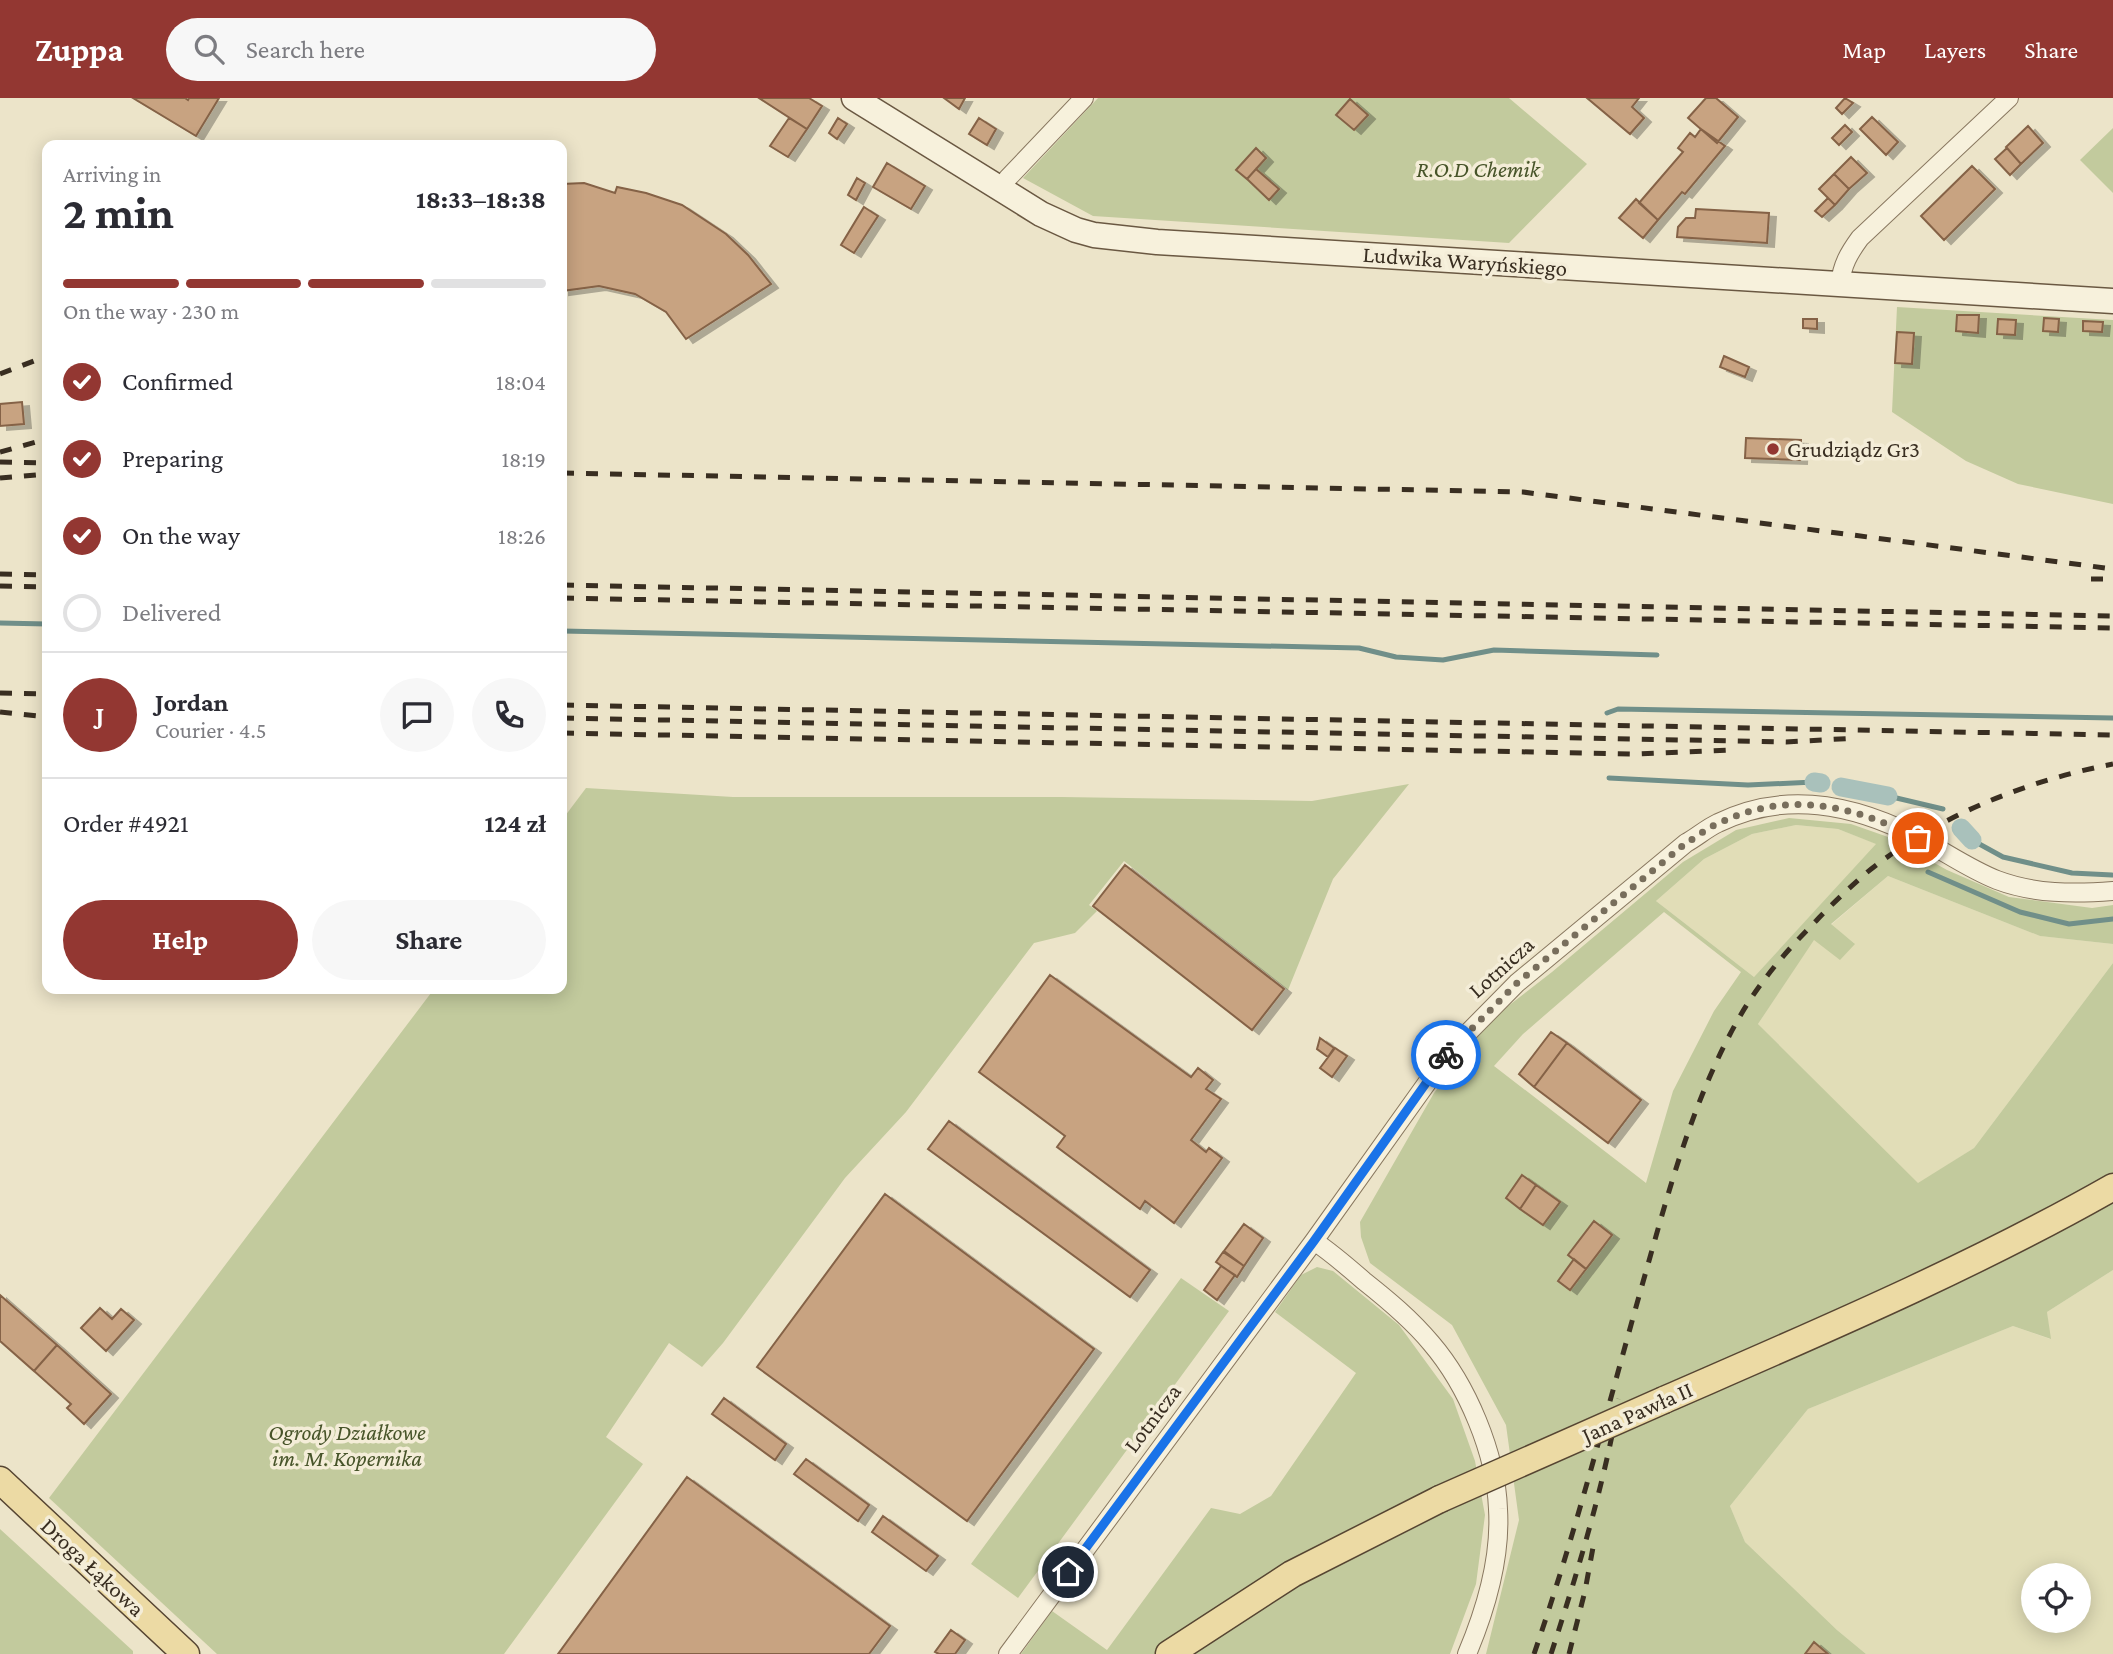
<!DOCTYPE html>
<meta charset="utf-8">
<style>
body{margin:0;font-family:"Crimson Pro",serif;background:#f7f7f7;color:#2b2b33;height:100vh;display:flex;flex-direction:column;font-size:26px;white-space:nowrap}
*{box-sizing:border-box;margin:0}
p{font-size:23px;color:#7c7c81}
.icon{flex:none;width:38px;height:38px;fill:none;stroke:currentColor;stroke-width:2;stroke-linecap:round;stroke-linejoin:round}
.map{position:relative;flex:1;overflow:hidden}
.side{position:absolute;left:42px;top:42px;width:525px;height:854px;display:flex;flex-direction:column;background:#fff;border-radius:14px;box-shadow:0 4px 18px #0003}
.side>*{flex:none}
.controls{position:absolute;left:2021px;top:1465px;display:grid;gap:14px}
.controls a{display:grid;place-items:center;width:70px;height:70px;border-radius:50%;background:#fff;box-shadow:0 4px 18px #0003;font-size:35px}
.pin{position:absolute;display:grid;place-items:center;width:60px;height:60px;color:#fff;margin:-30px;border:4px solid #fff;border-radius:50%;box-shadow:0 2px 7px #0007}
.courier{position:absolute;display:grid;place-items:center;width:70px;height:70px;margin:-35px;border:5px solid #1a73e8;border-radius:50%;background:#fff;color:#222;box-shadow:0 2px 9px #0007}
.summary em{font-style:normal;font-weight:700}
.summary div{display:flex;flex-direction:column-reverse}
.summary{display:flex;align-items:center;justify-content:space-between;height:119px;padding:0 21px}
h1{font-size:46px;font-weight:700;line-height:52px}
.bar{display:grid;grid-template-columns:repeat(4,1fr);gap:10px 7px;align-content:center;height:84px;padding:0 21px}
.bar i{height:9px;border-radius:5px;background:#e1e1e2}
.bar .active{background:#933732}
.bar p{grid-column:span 4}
.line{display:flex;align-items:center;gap:18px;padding:0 21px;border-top:2px solid #e1e1e2}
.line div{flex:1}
.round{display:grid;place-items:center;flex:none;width:74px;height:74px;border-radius:37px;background:#f7f7f7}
ol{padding:0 21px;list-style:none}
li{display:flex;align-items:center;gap:21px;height:77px}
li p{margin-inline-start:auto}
li .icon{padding:7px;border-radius:50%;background:#933732;color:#fff;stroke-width:4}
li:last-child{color:#7c7c81}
li i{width:38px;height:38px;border:4px solid #e1e1e2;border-radius:50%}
.button{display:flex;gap:14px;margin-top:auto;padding:14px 21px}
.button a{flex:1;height:80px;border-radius:42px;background:#933732;color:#fff;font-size:28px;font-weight:700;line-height:80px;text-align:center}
.button a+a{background:#f7f7f7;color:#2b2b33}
header{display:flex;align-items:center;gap:42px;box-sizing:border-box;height:98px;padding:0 35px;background:#933732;color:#fff}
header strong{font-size:33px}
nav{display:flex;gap:38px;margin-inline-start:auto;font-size:24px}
.search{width:490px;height:63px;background:#f7f7f7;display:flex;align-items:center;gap:18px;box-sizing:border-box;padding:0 24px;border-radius:38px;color:#7c7c81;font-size:26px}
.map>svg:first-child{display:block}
.farmland{fill:#e1ddb7;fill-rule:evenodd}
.green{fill:#c2ca9d;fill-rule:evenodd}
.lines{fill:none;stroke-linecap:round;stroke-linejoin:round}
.stream{stroke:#708f89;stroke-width:5}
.canal{stroke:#a9c1bb;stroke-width:19}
.building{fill:#c8a381;stroke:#856246;stroke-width:2;filter:url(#shadow)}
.street-casing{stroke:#88775f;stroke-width:20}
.secondary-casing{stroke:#6a5842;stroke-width:27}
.primary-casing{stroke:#564532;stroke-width:29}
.street{stroke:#f7f1dc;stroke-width:18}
.secondary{stroke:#f7f1dc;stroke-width:24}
.primary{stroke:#ecdaa4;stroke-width:26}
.rail{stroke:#392e21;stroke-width:5;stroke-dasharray:12 12;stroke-linecap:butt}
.primary-bridge-casing{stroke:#564532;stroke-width:29;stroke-linecap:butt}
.primary-bridge{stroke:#ecdaa4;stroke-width:26}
.done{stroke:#786e5c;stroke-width:7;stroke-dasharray:0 12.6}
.route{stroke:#1a73e8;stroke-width:9}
.poi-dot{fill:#933732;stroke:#f4edd8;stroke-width:2.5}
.labels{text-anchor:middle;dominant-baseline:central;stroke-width:7;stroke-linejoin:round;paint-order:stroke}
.park-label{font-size:23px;font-style:italic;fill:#475429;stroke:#f4edd8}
.street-label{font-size:23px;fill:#392e21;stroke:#f4edd8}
.poi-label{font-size:23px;fill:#392e21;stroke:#f4edd8;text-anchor:start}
</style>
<header>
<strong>Zuppa</strong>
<div class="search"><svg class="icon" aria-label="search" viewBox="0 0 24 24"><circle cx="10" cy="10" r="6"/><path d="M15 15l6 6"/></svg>Search here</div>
<nav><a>Map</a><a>Layers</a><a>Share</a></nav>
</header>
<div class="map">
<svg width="2113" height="1556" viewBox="0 0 2113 1556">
<defs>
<filter id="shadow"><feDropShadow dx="7" dy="4" stdDeviation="0" flood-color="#0004"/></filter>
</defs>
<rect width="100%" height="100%" fill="#ece4c9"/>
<!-- farmland -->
<path class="farmland" d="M1796,727L1838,731L1877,746L1754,879L1656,803L1704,761L1752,736Z
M1888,778L2040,838L2113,846V865L1974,1050L1918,1086L1758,926L1814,841L1854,845L1831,827Z
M2113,1172V1556H1866L1837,1532L1745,1444L1730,1408L1808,1311L2013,1228L2050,1241L2047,1214ZM2034,1477H2079V1522H2034Z"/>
<!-- green -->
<path class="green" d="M1098,0H1509L1587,66L1509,145L1093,118L1023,80Z
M2113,30V95L2080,62Z
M1897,209L2113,222V406L2018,386L1966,363L1892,314Z
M1409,686L1333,781L1288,892L1124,763L1089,807L1097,813L1075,835L1034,845L906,1014L845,1080L723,1245L702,1269L669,1245L606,1339L643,1366L504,1556H217L49,1400L434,891H562V722L586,690L733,699H1062L1312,703Z
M1789,720L1851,726L1888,739L1947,772L2009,799L2092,810L2113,807V846L2040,838L1888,778L1831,826L1855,846L1840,862L1814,842L1758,926L1918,1085L1974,1050L2113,865V1172L2047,1214L2051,1241L2013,1228L1808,1311L1730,1408L1745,1444L1837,1532L1866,1556H1486L1519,1422L1506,1327L1452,1227L1370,1165L1361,1139L1360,1124L1434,995L1490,922L1552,874L1683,764L1736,732ZM1796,727L1838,731L1876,746L1754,879L1656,803L1704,761L1752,736ZM1664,814L1741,874L1714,913L1673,993L1646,1085L1494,968L1523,936Z
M1317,1169L1333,1173L1399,1227L1453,1301L1475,1363L1485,1417L1476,1486L1450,1556H1021L1052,1513L1107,1552L1211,1410L1240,1416L1271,1398L1356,1275L1275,1214L1301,1177Z
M1181,1180L1229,1213L1018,1500L971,1466Z
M0,1431L133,1553V1556H0Z"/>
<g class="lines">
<!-- stream -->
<path class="stream" d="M0,525L47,526
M562,533L1359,550L1396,559L1443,562L1494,552L1657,557
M1607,615L1618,611L2113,620
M1609,680L1748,687L1814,684
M1888,698L1943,711
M1972,742L2003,759L2072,775L2112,777
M1928,774L2020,814L2069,826L2113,821"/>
<!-- canal -->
<path class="canal" d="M1814,684L1821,685
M1841,689L1888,698
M1961,730L1972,742"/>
</g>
<!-- building -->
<path class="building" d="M133,0H185L188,2L189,0H219L196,38Z
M759,0H809L822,8L807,31Z
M944,0H965L959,11Z
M1587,0H1639L1632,9L1644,20L1630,36Z
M1706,0H1716L1738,19L1717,45L1688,20Z
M1845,0L1853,5L1842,16L1836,10Z
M1350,1L1368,17L1354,32L1336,17Z
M1872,19L1898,44L1886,57L1860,31Z
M789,20L807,31L788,59L770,48Z
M838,20L847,26L837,41L829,35Z
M979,20L996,31L987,47L969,36Z
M1845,27L1852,34L1839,47L1832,40Z
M2028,28L2043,45L2021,66L2006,49Z
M1701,31L1725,48L1685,96L1682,94L1658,122L1639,105L1683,54L1678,50L1690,35L1695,39Z
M1256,50L1266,60L1247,81L1236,72Z
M2007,50L2021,66L2010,77L1995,61Z
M1851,59L1867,75L1849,91L1834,76Z
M887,65L925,88L911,111L873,89Z
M1972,68L1995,91L1944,142L1921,118Z
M1256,71L1279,91L1269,102L1247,81Z
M1834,76L1849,91L1835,107L1819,91Z
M857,80L865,85L856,102L848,97Z
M584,85L615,95L617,89L646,95L682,107L726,136L748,157L771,186L686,241L666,214L635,196L599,188L562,193V86Z
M1828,100L1835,107L1822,119L1815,113Z
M1636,101L1658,122L1643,140L1619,120Z
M864,109L878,118L854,155L841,147Z
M1696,111L1769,115L1767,145L1677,139L1678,129L1686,120H1695Z
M1957,217H1979L1978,235L1956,233Z
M2044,220L2059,221L2058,234L2043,233Z
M1803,221H1817V231L1803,230Z
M1998,221L2016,222L2015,237L1997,236Z
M2083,223L2103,224L2102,234L2083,233Z
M1897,234L1914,235L1912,266L1895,265Z
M1724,258L1749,269L1745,279L1720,269Z
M22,304L24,326L0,328V306Z
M1746,340L1801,342L1800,362L1745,360Z
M1125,767L1284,891L1252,932L1093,808Z
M1050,877L1191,979L1198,970L1213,982L1206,991L1221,1001L1191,1042L1206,1054L1209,1050L1222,1060L1174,1125L1145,1103L1140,1111L1057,1049L1065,1038L979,974Z
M1551,934L1567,945L1534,989L1519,976Z
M1320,940L1334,950L1328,959L1317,951Z
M1567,945L1641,1002L1608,1045L1534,989Z
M1335,950L1347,958L1332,979L1320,970Z
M949,1023L1150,1172L1130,1199L928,1051Z
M1522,1077L1536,1087L1520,1111L1506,1100Z
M1536,1087L1560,1104L1543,1127L1520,1111Z
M885,1096L1094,1251L967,1423L757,1269Z
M1594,1123L1612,1137L1586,1171L1568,1157Z
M1244,1126L1263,1140L1244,1168L1224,1153Z
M1223,1154L1244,1168L1237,1179L1216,1164Z
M1574,1161L1586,1171L1570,1192L1558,1183Z
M1221,1168L1235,1177L1217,1202L1204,1192Z
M0,1197L57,1247L34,1273L0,1243Z
M100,1210L112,1221L121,1211L134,1222L106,1253L81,1230Z
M57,1247L111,1296L84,1326L67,1310L71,1306L34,1273Z
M724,1300L786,1346L775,1362L712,1316Z
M806,1361L869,1407L858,1423L794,1376Z
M687,1379L890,1528L869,1556H558Z
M883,1418L938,1458L926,1473L872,1434Z
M951,1532L965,1542L955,1556H939L935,1554Z
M1814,1544L1828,1556H1805Z"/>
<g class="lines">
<defs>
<path id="street" d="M1001,90L1008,80L1084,0
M1840,186C1842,167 1849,155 1860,140L2009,0
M1314,1143C1332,1155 1348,1169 1364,1183C1388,1202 1411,1221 1431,1245C1467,1287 1496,1355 1498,1411C1501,1459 1486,1511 1467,1556
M1008,1556L1314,1143L1449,954L1517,885L1686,745C1697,739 1707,730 1718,725C1785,692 1853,706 1917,739C1944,753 1969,771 1997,782C2034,796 2074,796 2113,793"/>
<path id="secondary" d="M854,0L1041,116L1076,132L1094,137L1157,144L2113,203"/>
<path id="primary" d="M1664,1302C1815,1236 1969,1171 2113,1089
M0,1382L186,1556
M1169,1556L1292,1476L1440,1401"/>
</defs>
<!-- street casing -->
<use href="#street" class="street-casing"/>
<!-- secondary casing -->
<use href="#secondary" class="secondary-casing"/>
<!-- primary casing -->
<use href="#primary" class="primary-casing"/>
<!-- street -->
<use href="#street" class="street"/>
<!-- secondary -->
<use href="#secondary" class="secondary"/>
<!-- primary -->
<use href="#primary" class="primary"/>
<!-- rail -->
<path class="rail" d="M0,276L47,258
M0,354L47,341
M0,364L47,365
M562,375L1523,394L2113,471
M0,380L47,376
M0,476L47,477
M2091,481H2113
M562,487L2113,518
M0,488L47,489
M562,500L2113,530
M0,595L47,596
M562,607L2113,637
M0,614L47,619
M562,620L1786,644L1857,640
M562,635L1633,656L1729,652
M1534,1556C1576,1434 1608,1308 1643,1184C1668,1096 1691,1007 1735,927C1756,888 1785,854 1816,823C1831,807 1848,791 1865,776C1935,719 2025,683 2113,666
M1551,1556C1578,1473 1604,1387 1619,1301
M1569,1556L1585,1493L1594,1444"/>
<defs>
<path id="primary-bridge" d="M1440,1401L1664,1302"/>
</defs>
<!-- primary-bridge casing -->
<use href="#primary-bridge" class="primary-bridge-casing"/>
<!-- primary-bridge -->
<use href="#primary-bridge" class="primary-bridge"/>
</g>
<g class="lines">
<!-- done -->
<path class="done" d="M1446,957L1517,885L1686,745C1697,739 1707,730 1719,725C1789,692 1851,707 1918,740"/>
<!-- route -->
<path class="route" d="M1068,1474L1314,1143L1446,957"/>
</g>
<!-- markers -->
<circle class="poi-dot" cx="1773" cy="351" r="7"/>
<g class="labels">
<!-- park labels -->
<g class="park-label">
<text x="1478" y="71">R.O.D Chemik</text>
<text x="347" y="1334">Ogrody Działkowe<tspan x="347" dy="26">im. M. Kopernika</tspan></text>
</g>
<!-- street labels -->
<g class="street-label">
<text transform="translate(1465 163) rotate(4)">Ludwika Waryńskiego</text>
<text transform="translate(1501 869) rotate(-42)">Lotnicza</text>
<text transform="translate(1637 1314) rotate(-24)">Jana Pawła II</text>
<text transform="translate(1152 1320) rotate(-53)">Lotnicza</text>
<text transform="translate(93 1469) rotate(43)">Droga Łąkowa</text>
</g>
<!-- poi labels -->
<g class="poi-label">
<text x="1787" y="351">Grudziądz Gr3</text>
</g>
</g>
</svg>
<div class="controls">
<a><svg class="icon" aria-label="locate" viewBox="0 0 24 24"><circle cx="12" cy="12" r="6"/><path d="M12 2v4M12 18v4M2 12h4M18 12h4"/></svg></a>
</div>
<div class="pin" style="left:1918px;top:740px;background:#ea580c"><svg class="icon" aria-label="bag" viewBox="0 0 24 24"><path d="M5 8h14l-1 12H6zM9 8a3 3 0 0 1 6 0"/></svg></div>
<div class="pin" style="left:1068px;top:1474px;background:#1f2937"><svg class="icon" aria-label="home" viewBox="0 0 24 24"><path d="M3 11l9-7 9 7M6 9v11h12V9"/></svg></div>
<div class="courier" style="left:1446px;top:957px"><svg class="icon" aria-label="bike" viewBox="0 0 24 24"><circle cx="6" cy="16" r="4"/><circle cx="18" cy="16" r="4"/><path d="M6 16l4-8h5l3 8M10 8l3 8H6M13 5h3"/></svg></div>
<section class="side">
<div class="summary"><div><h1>2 min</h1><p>Arriving in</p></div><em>18:33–18:38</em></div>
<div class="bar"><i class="active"></i><i class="active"></i><i class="active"></i><i></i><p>On the way · 230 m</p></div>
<ol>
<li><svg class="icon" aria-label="check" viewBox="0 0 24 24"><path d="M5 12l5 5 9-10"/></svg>Confirmed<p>18:04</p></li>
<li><svg class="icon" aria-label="check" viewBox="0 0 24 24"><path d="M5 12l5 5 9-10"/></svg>Preparing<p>18:19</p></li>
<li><svg class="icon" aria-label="check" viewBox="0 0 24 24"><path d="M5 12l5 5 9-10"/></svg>On the way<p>18:26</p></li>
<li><i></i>Delivered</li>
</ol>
<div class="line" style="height:126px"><b class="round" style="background:#933732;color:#fff">J</b><div><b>Jordan</b><p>Courier · 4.5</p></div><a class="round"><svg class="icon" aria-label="chat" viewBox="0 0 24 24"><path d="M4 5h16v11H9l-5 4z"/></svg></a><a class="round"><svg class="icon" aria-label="phone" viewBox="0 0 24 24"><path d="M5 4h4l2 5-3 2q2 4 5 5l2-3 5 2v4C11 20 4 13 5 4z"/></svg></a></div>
<div class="line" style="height:91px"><div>Order #4921</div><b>124 zł</b></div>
<div class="button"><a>Help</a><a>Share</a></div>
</section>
</div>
